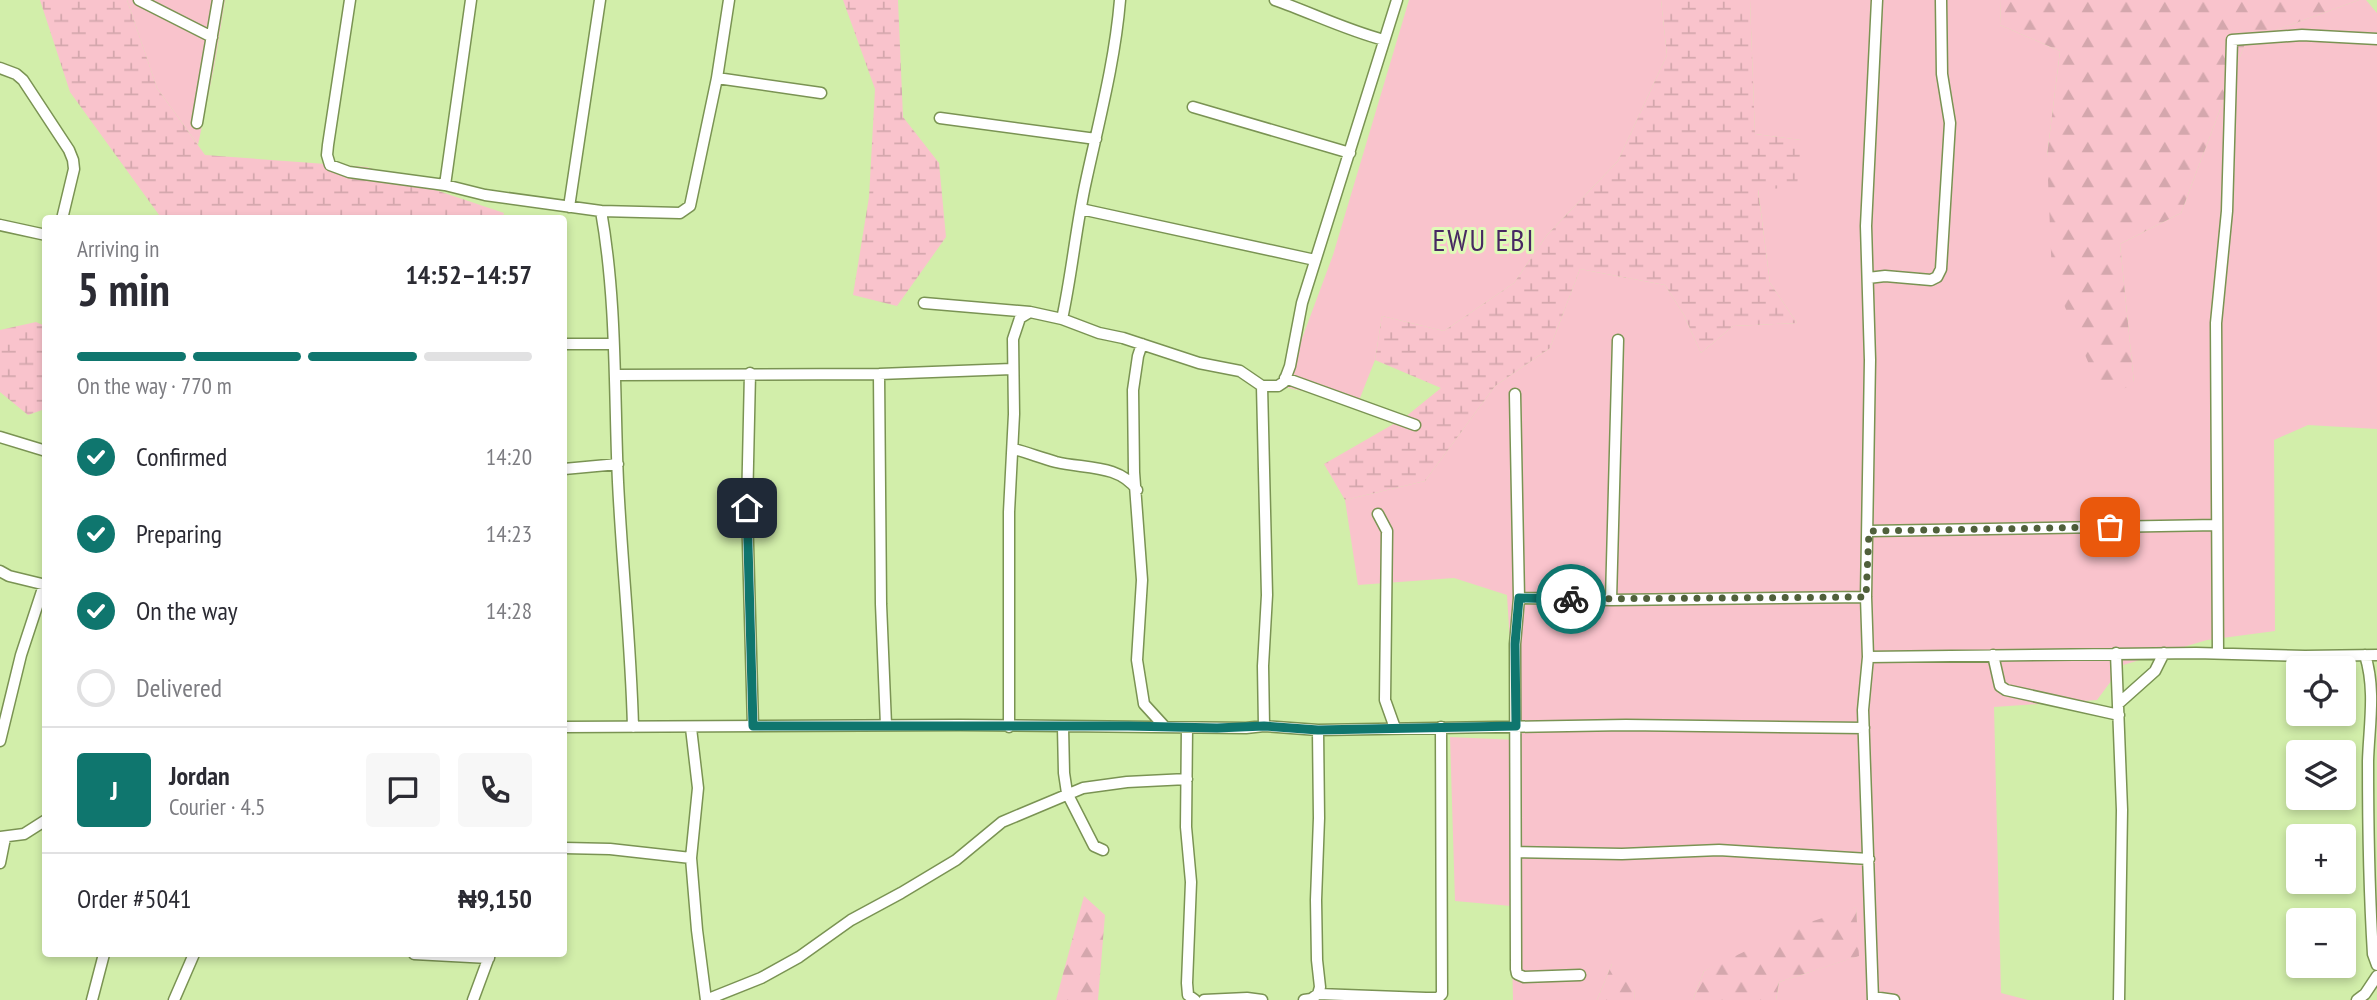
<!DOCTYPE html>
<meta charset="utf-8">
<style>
body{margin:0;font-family:"PT Sans Narrow",sans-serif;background:#f7f7f7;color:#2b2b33;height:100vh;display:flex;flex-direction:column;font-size:26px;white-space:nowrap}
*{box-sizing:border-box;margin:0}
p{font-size:23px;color:#7c7c81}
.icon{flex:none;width:38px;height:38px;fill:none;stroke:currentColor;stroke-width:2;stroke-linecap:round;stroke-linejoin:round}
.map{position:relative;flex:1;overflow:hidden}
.details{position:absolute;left:42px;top:215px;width:525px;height:742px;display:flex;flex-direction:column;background:#fff;border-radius:7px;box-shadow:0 4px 10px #0003}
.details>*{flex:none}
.buttons{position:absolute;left:2286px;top:656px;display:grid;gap:14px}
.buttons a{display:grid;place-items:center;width:70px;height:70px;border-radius:7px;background:#fff;box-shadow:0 4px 10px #0003;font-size:35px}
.pin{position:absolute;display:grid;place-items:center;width:60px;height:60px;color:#fff;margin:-30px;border-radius:14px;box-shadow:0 4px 10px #0006}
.courier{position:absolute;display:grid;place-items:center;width:70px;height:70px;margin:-35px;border:5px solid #0f766e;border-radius:50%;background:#fff;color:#222;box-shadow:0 2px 9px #0007}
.summary em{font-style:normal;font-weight:800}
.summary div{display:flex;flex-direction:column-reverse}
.summary{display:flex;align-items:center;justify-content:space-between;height:119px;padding:0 35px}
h1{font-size:46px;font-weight:800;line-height:52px}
.bar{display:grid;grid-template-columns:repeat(4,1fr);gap:10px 7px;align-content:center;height:84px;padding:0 35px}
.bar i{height:9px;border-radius:5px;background:#e1e1e2}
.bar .active{background:#0f766e}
.bar p{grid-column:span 4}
.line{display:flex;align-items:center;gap:18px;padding:0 35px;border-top:2px solid #e1e1e2}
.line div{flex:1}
.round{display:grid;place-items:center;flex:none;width:74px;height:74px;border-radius:7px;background:#f7f7f7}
ol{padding:0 35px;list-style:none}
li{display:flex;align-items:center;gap:21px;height:77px}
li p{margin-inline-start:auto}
li .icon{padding:7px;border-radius:50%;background:#0f766e;color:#fff;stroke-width:4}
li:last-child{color:#7c7c81}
li i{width:38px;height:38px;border:4px solid #e1e1e2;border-radius:50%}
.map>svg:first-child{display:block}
.grass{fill:#f9c3cc}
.forest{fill:url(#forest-firs)}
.wetland{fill:url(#wetland-marsh)}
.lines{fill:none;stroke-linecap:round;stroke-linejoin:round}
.minor-casing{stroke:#7a9353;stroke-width:13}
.minor{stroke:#fff;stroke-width:10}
.done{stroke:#50603b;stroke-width:7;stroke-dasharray:0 12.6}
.route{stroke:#0f766e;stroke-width:9}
.labels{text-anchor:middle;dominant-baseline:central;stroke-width:6;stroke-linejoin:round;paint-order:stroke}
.quarter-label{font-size:30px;letter-spacing:2px;fill:#472962;stroke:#dffbb7}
</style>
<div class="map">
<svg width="2377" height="1000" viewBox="0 0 2377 1000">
<defs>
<pattern id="forest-firs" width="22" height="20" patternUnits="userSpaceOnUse" patternTransform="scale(1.75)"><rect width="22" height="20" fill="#f9c3cc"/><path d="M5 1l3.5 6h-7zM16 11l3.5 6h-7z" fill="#d4a7ad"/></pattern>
<pattern id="wetland-marsh" width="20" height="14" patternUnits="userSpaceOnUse" patternTransform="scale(1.75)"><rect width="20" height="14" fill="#f9c3cc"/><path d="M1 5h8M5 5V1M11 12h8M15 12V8" fill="none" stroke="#d4a7ad"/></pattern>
</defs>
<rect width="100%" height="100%" fill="#d2eeaa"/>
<!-- grass -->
<path class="grass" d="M127,0H225L214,67L198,145L157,88Z
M1409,0H1661L1667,55L1618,161L1547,235L1514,283L1444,331L1382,316L1375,360L1358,403L1284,387L1333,255Z
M1750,0H2001L2000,25L2060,51L2047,156L2134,383L2120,244L2181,213L2246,41L2359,0H2366L2377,13V429L2308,425L2274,440L2275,631L2207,640L2123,665L2097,700L1994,707L2001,993L2028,1000H1776L1779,982L1858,956L1856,907L1704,971L1693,1000H1634L1636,964H1612L1597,1000H1513L1511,906L1455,901L1450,737L1516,740L1507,595L1454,578L1358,585L1345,500L1425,481L1495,386L1550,348L1580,269L1665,285L1684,315L1701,353L1733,326L1797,323L1770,283L1758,189L1801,140L1755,134Z"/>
<!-- forest -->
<path class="forest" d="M2001,0H2359L2246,41L2181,213L2120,244L2134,383L2104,400L2052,276L2047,156L2060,51L2000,25Z
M1084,896L1105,915L1098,1000H1056Z
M1856,907L1859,956L1779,982L1776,1000H1693L1704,971L1798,926Z
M1612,964H1637L1634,1000H1597Z"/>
<!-- wetland -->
<path class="wetland" d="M40,0H127L157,88L205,155L367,167L504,213L502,219H162L70,92Z
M843,0H898L903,117L939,163L946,237L897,306L853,295L869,197L875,89Z
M1661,0H1750L1755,134L1801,140L1797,187L1758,190L1770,283L1797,323L1733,326L1701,353L1684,315L1665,285L1580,269L1550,348L1495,386L1425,481L1345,500L1324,464L1404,418L1441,388L1375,360L1382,316L1444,331L1514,283L1547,235L1618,161L1667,55Z
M36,322L45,326V409L28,415L0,392V330Z"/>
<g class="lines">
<defs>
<path id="minor" d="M139,0L212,37
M350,0L328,145L327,155L330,165L349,172L445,185L485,195L601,211C617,301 614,392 618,482C622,564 631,645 633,727
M1275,0C1312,13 1346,30 1384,40
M0,68L16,74L23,80L69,150L73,160L74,169L62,219
M717,78L821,93
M1193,107L1350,153
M940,118L1096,139
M197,123L218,0
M445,185L471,0
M569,207L600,0
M1081,209L1315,260
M601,211L680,213L690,206L717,78L729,0
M0,225L46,235
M1868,278L1885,276L1931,280L1937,277L1941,269L1950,123L1942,74L1941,0
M924,303L1030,312
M1062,319C1072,273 1076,226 1086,181C1099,121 1115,61 1120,0
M564,344H613
M1142,344L1138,356L1133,390L1134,472L1142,580L1137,660L1144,704L1165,727
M750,373L747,508L753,726
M879,374L881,604L886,725
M616,375L879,374L1012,369
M1285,378L1415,425
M1515,394L1519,598L1515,644L1516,969L1517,974L1524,977L1580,975
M0,437L46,451
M1014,449C1028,453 1042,458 1056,462C1084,469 1119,464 1137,490
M564,469L618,464
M1378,514L1387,531L1385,700L1395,728
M1869,531L2217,525
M0,571L9,576L46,585
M1519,598L1611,600L1618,340
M1611,600L1866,597
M2116,653L2122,810L2119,1000
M2218,654L2216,323L2227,211L2232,40L2302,35L2377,39
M1993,655L2000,686L2006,690L2119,715
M2365,655C2376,690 2369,726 2368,761C2368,825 2369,890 2373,954L2377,965
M1868,657L2196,653L2305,656L2377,655
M2118,704L2155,671L2164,653
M1264,726L1263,666L1267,595L1262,386H1278L1284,382L1290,366L1302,303L1397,0
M564,727L960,725L1246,728L1264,726L1318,730L1626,725L1864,728
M1009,727V512L1014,414L1013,339L1020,318L1030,312L1062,319L1099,333L1123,338L1199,363L1240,371L1262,386
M1063,727L1064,773L1067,793L1094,846L1103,850
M691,728L698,788L691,858L697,930L706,1000L761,978L799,957L851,920L901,893L956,860L1002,822L1083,788L1127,782L1187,779
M1187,728L1186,827L1191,882L1187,983L1188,995L1195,1000
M0,741L21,655L44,585
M0,837L24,834L46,820
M564,848L610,849L691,858
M1517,852L1622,854L1719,850L1869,859
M0,863L5,838
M414,954L489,958
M1318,994L1426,998H1438L1442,994L1441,727
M1873,997L1894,1000
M92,1000L104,954
M174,1000L194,954
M473,1000L490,954
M1204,1000L1247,998L1262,1000
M1304,1000L1311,999L1318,994L1320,987L1317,960L1316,900L1319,818L1318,730
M1873,1000L1863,710L1868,657L1866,597L1870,360L1866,226L1877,0
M2357,1000L2365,994L2377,976"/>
</defs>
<!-- minor casing -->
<use href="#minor" class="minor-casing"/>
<!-- minor -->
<use href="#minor" class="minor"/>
</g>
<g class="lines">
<!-- done -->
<path class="done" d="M1571,599L1866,597L1869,531L2110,527"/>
<!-- route -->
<path class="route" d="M747,508L753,726H1128L1217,728L1264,726L1318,730L1516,726L1515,644L1519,598L1571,599"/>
</g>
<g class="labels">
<!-- quarter labels -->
<g class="quarter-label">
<text x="1484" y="239">EWU EBI</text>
</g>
</g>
</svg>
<div class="buttons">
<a><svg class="icon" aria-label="locate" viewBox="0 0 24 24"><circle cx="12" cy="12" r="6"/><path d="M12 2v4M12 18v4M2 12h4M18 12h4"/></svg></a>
<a><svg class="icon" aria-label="layers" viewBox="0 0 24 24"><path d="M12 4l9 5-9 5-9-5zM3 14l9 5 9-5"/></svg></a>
<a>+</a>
<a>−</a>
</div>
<div class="pin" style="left:2110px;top:527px;background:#ea580c"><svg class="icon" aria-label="bag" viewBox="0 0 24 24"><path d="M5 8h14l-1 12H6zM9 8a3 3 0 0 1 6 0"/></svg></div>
<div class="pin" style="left:747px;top:508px;background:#1f2937"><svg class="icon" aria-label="home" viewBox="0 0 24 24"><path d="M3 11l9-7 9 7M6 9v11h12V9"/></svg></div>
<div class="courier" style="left:1571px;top:599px"><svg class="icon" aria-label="bike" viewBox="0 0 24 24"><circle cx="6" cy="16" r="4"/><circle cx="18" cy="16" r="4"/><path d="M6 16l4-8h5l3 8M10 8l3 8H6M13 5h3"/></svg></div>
<section class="details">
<div class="summary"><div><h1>5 min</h1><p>Arriving in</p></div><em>14:52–14:57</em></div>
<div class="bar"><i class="active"></i><i class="active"></i><i class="active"></i><i></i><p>On the way · 770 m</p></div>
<ol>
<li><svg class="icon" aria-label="check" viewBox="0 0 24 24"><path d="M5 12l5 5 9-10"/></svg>Confirmed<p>14:20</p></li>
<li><svg class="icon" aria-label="check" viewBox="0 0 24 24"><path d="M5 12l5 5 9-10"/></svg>Preparing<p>14:23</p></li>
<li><svg class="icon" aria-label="check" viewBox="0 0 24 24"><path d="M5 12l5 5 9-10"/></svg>On the way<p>14:28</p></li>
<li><i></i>Delivered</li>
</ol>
<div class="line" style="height:126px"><b class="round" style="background:#0f766e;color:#fff">J</b><div><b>Jordan</b><p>Courier · 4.5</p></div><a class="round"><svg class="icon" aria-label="chat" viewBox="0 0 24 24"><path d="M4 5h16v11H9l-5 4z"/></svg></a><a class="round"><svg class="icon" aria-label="phone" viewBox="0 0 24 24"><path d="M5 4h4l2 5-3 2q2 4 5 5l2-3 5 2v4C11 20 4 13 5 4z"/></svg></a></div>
<div class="line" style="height:91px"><div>Order #5041</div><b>₦9,150</b></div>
</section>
</div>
